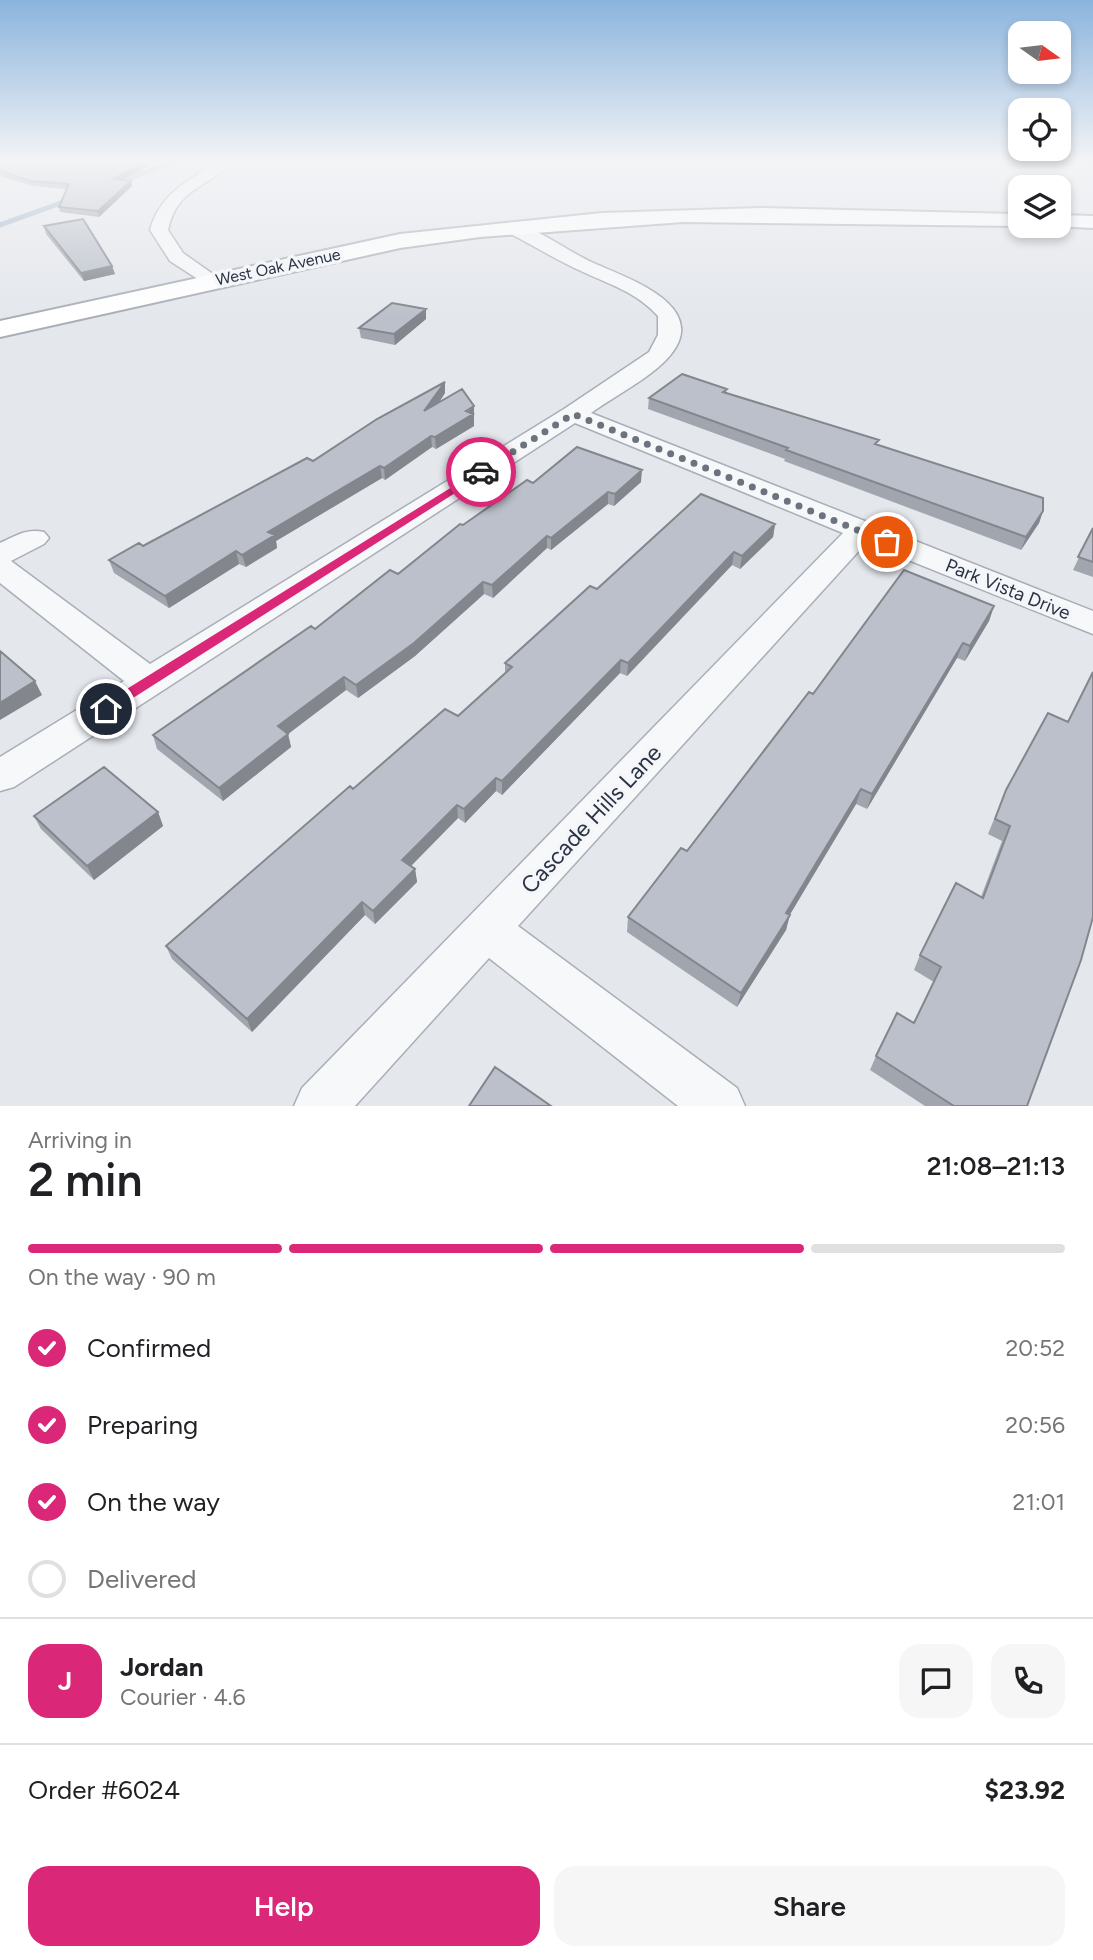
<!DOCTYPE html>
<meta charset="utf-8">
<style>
body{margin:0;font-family:Figtree,sans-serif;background:#f6f6f6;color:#202124;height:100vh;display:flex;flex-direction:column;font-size:26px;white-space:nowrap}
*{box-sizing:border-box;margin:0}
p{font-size:23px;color:#757577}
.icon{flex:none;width:38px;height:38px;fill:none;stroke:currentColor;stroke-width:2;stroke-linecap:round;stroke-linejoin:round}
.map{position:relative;height:1106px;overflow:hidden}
.panel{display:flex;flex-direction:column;background:#fff;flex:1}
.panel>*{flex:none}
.needle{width:46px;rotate:104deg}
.tools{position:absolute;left:1008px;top:21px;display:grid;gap:14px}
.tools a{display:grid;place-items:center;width:63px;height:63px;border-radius:14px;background:#fff;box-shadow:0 4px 10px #0003;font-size:35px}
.pin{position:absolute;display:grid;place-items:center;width:60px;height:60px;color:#fff;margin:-30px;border:4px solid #fff;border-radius:50%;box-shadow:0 2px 7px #0007}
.courier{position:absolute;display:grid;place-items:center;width:70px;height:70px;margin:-35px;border:5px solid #db2777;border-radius:50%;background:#fff;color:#222;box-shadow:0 2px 9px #0007}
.overview em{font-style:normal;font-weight:600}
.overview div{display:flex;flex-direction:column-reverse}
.overview{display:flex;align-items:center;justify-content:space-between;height:119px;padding:0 28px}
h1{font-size:46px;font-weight:600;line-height:52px}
.bar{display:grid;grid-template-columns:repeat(4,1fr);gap:10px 7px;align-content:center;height:84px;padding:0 28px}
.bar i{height:9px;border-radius:5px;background:#e0e0e0}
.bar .selected{background:#db2777}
.bar p{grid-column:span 4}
.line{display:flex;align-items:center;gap:18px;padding:0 28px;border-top:2px solid #e0e0e0}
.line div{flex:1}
.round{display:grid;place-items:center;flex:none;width:74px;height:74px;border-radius:21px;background:#f6f6f6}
ol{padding:0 28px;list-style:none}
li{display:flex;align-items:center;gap:21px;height:77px}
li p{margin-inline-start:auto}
li .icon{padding:7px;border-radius:50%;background:#db2777;color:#fff;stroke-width:4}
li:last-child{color:#757577}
li i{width:38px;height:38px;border:4px solid #e0e0e0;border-radius:50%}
.cta{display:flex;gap:14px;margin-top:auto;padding:14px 28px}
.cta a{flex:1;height:80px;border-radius:21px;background:#db2777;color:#fff;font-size:28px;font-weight:600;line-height:80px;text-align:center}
.cta a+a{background:#f6f6f6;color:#202124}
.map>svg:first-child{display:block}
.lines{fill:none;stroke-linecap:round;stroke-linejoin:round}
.stream{stroke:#9fb4cc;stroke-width:5}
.street-casing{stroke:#a9aeb7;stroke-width:3}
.secondary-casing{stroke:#a9aeb7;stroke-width:4}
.street{fill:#f7f8fa;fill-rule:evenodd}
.secondary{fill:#fff;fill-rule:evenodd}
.wall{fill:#a1a5ae}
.shaded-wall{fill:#83868d}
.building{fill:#bbc0ca;stroke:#83868d;stroke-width:2}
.route{fill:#db2777}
.done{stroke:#6c737f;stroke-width:7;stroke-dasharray:0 12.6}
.labels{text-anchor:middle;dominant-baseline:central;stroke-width:7;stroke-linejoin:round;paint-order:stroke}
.far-street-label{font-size:16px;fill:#2b3445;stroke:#f4f6f9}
.street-label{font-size:19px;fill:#2b3445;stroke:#f4f6f9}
.near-street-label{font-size:23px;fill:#2b3445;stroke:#f4f6f9}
</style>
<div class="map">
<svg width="1093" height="1106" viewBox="0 0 1093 1106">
<rect width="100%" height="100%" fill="#e4e7ec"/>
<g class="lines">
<!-- stream -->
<path class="stream" d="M1088,161L1093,163
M113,184L175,161
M0,225L72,199"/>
<defs>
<path id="street" d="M217,161H234C208,188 177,187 168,230L183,253L217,277L220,281L210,287L170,261L150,230C160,193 188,182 217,161Z
M511,222C541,229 569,253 598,265C633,280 715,309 666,360C648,379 613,397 591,413L1093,611V634L866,543L518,926L737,1088L745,1106H678L489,958L355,1106H294L302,1088L843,533L575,423L14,787L0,791V757L124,681L0,583V543C15,536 27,528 44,532L49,538L44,544L11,561L150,664L564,409L649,352L658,335V316C636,292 611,285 583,272C556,260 531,244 505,231L503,227Z"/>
<path id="secondary" d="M760,208L1020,214V226H1023H1020L683,222L480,237L400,248L0,337V321L400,234L602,213Z
M1059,215L1093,216V228L1052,226H1059Z"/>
</defs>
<!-- street casing -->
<use href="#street" class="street-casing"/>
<!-- secondary casing -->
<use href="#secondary" class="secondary-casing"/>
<!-- street -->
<use href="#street" class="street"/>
<!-- secondary -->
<use href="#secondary" class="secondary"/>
</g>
<!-- wall -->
<path class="wall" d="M0,161L122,180L132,186L99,217L60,212L59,207L67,189L33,186L0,176Z
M44,226L112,266L115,274L84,281L46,234Z
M426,319L395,345L361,338L359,328Z
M727,389L726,393L877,445L1043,511L1039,523L1021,550L784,461L785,459L648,409L649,398Z
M445,393L439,403L474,417L473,418L474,426L436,449L432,447L385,480L382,478L276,541L277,548L246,567L239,564L169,608L114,573L109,560L143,546Z
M641,482L614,506L608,504L551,550L547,548L493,598L484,594L415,656L358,698L346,690L288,734L291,747L223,801L157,749L153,735L398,574L463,525L533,483Z
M775,524L773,537L740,569L732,565L627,676L620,673L502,795L496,791L465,823L458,818L411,866L415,869L417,882L375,924L365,915L252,1032L172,959L166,946L353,789L458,716L505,673V663L597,589Z
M1093,528V577L1073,570Z
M994,606L989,621L965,661L957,658L867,809L856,804L789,915L786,930L737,1007L627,932L628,917L687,851L813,694Z
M1048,713L1027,1106H925L870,1070L876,1056L914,1023L934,982L914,970L920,955L981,897L1002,841L988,834L1006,790Z
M158,812L163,826L94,880L41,829L34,816Z"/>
<!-- shaded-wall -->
<path class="shaded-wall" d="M147,161H158L114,184L113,179Z
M131,181L132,186L99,217L98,211Z
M112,266L115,274L84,281L81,273Z
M426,309V319L395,345L394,334Z
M445,382V393L425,423L424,411Z
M474,406V426L436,449L435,437Z
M431,436L432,447L385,480L384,468Z
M380,466L382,478L276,541L277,548L246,567L242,555L268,532Z
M642,470L641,482L614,506L615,494Z
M608,492V504L551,550V538Z
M1043,511L1039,523L1021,550L1026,537Z
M775,524L773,537L740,569L742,556Z
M547,536V548L493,598L492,585Z
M236,551L239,564L169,608L165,596Z
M734,552L732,565L627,676L628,663Z
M483,582L484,594L415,656L358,698L356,685Z
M994,606L989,621L965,661L970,646Z
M963,643L957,658L867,809L872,794Z
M621,660L620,673L502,795V781Z
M344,677L346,690L288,734L291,747L223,801L219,788L278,726Z
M35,681L42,695L0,720V703Z
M496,778V791L465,823L464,809Z
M861,789L856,804L782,928L786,913Z
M457,805L458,818L404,873L402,860Z
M158,812L163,826L94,880L87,866Z
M415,869L417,882L375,924L373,911Z
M362,902L365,915L252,1032L247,1019Z
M790,915L786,930L737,1007L741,993Z"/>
<!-- building -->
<path class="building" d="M0,161H147L113,179L131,181L98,211L59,207L69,184L31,181L0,171Z
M83,219L112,266L81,273L44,226Z
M392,303L426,309L394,334L359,328Z
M682,374L727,389L723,392L879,440L875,444L1043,498V511L1026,537L786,450L788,448L649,398Z
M445,382L424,411L462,389L474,406L466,411L473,414L435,437L431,436L384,468L380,466L268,532L275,535L242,555L236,551L165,596L109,560L139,543L143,546L307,458L313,461L377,419Z
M577,447L642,470L615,494L608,492L551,538L547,536L492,585L483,582L414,643L356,685L344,677L278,726L288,734L219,788L153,735L311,626L315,629L390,570L398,574L460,524L463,525L527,480L533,483Z
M701,494L775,524L742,556L734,552L628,663L621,660L502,781L496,778L464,809L457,805L402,860L415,869L373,911L362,902L247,1019L166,946L350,786L353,789L445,709L458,716L512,667L505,663L590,586L597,589Z
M1093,528V562L1078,557Z
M904,570L994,606L970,646L963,643L872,794L861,789L786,913L790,915L741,993L628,917L681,848L687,851L809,692L813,694Z
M0,651L35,681L0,703Z
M1093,672V917L1081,960L1027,1106H954L876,1056L897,1013L914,1023L941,967L920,955L956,883L983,898L1010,826L995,819L1006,790L1048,713L1068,722Z
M104,767L158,812L87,866L34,816Z
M495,1067L551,1106H469Z"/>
<!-- sky -->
<linearGradient id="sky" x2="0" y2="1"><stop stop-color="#8bb4dd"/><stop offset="0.51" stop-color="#f3f4f6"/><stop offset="1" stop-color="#f3f4f6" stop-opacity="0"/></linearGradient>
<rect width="1093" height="316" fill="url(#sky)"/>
<!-- route -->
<path class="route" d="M481,469L485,474L111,712H101V705Z"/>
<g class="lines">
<!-- done -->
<path class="done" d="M481,472L573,414L887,542"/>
</g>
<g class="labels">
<!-- far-street labels -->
<g class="far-street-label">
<text transform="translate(278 267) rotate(-12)">West Oak Avenue</text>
</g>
<!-- street labels -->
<g class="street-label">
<text transform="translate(1008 589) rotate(22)">Park Vista Drive</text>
</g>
<!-- near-street labels -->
<g class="near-street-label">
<text transform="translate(591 819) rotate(-47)">Cascade Hills Lane</text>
</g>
</g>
</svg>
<div class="tools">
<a><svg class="needle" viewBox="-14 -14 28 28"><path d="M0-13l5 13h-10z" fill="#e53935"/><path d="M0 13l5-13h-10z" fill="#757577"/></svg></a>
<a><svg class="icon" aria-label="locate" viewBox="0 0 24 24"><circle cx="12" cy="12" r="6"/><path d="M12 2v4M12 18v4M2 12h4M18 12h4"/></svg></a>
<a><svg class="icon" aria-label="layers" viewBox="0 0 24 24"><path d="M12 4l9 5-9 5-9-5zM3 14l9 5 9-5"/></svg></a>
</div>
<div class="pin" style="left:887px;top:542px;background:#ea580c"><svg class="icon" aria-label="bag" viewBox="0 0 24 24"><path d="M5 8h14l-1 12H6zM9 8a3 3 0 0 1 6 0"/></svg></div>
<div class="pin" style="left:106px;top:709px;background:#1f2937"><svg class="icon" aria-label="home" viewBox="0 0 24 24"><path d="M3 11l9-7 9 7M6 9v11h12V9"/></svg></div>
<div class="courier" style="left:481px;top:472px"><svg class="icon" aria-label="car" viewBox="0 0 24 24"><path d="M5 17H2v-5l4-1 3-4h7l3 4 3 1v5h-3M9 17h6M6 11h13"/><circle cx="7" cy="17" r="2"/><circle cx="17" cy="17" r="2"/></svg></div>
</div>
<section class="panel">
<div class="overview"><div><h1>2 min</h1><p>Arriving in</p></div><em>21:08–21:13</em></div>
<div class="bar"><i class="selected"></i><i class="selected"></i><i class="selected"></i><i></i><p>On the way · 90 m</p></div>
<ol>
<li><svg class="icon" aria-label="check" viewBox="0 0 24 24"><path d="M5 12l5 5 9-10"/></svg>Confirmed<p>20:52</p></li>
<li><svg class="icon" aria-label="check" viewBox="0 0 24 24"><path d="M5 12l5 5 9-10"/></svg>Preparing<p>20:56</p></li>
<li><svg class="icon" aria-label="check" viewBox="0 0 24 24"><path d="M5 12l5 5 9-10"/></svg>On the way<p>21:01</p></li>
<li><i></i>Delivered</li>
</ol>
<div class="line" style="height:126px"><b class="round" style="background:#db2777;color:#fff">J</b><div><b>Jordan</b><p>Courier · 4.6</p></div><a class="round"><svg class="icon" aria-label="chat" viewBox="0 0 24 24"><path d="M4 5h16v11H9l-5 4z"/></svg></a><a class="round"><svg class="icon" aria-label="phone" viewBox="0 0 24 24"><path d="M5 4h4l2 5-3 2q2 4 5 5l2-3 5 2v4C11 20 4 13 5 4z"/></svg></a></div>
<div class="line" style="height:91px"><div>Order #6024</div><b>$23.92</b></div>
<div class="cta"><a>Help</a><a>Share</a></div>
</section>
